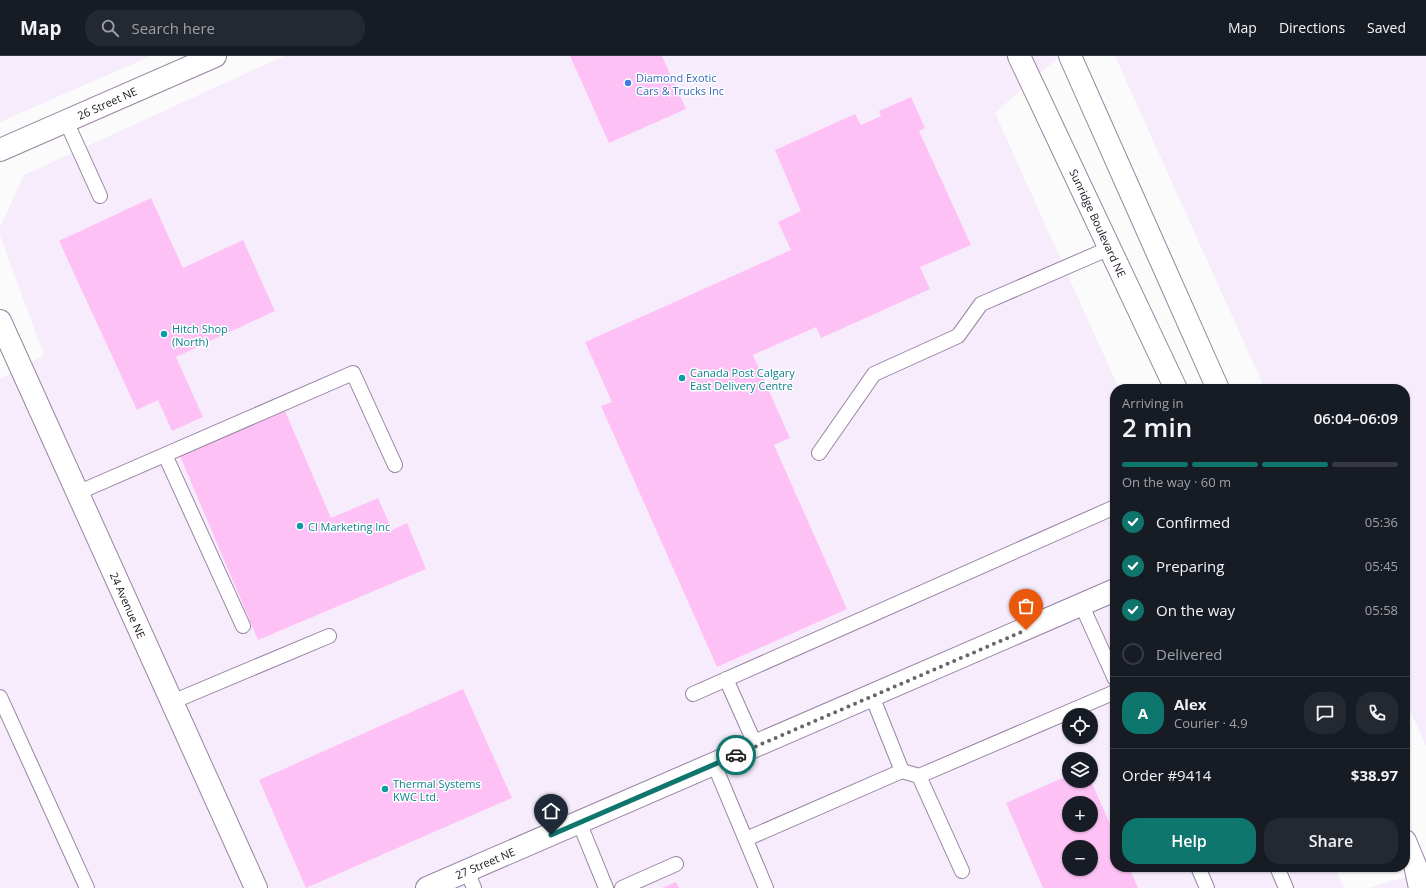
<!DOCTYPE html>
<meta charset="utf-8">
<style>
body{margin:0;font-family:"Open Sans",sans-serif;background:#242831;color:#f1f3f6;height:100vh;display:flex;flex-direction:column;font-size:15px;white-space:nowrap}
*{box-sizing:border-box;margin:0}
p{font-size:13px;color:#9ea1a6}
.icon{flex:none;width:22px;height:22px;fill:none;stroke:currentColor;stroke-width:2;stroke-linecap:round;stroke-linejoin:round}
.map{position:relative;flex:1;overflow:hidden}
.sheet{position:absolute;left:1110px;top:328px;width:300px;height:488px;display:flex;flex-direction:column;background:#171b24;border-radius:16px;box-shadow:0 1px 3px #0004}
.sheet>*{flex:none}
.controls{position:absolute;left:1062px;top:652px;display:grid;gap:8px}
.controls a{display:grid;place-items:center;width:36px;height:36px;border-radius:50%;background:#171b24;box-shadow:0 1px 3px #0004;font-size:20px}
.pin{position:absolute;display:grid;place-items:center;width:34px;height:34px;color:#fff;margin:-41px -17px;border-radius:50% 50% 50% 0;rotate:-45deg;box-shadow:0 0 4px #0007}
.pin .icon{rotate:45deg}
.courier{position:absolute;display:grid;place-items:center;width:40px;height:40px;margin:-20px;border:3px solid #0f766e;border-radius:50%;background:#fff;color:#222;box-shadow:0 1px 5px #0007}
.overview em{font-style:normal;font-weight:600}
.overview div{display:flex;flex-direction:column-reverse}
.overview{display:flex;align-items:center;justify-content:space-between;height:68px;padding:0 12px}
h1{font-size:26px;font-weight:600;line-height:30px}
.bar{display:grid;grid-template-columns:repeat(4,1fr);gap:6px 4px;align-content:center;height:48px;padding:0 12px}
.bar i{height:5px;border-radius:3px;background:#363941}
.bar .current{background:#0f766e}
.bar p{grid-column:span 4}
.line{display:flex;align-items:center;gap:10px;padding:0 12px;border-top:1px solid #363941}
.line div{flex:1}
.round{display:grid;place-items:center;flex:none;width:42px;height:42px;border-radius:16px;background:#242831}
ol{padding:0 12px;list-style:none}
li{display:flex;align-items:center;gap:12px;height:44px}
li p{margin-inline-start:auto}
li .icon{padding:4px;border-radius:50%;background:#0f766e;color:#fff;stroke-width:4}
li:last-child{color:#9ea1a6}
li i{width:22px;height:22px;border:2px solid #363941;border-radius:50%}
.button{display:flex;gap:8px;margin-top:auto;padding:8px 12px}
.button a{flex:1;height:46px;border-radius:16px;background:#0f766e;color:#fff;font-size:16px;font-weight:600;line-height:46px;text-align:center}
.button a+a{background:#242831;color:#f1f3f6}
header{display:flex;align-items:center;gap:24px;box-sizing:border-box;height:56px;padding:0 20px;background:#171b24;border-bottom:1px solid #363941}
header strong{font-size:19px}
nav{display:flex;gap:22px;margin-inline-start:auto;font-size:14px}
.search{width:280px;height:36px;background:#242831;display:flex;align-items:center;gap:10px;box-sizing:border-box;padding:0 14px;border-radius:16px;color:#9ea1a6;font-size:15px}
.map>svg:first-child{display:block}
.built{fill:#f7ecfc;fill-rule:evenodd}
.building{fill:#fec1f6;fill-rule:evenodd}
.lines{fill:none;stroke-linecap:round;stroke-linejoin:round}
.lane-casing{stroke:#9883a2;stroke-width:16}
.street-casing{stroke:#9883a2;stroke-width:24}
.secondary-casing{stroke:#9883a2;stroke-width:24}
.lane{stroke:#fff;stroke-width:14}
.street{stroke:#fff;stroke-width:22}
.secondary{stroke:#fff;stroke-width:22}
.done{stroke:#69646b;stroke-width:4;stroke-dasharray:0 7.2}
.route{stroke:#0f766e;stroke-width:5}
.shop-dot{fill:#3f7fe0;stroke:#fff;stroke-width:1.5}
.culture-dot{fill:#0f9aa8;stroke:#fff;stroke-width:1.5}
.labels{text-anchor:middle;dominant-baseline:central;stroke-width:3;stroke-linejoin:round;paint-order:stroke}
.shop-label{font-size:11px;fill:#366cbe;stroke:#fff;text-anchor:start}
.street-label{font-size:11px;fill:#1a121d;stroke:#fff}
.culture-label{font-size:11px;fill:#0d838f;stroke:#fff;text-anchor:start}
</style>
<header>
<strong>Map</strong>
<div class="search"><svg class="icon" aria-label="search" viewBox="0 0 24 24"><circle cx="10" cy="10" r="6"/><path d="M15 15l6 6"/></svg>Search here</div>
<nav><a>Map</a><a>Directions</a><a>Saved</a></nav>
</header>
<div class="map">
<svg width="1426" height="832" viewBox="0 0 1426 832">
<rect width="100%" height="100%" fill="#fbfbfb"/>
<!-- built -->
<path class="built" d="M0,0H151L0,66Z
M284,0H1060L995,57L1119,333H1115V811H1335L1344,832H0V323L44,299L0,180V171L24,119ZM1069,659H1091V681H1069ZM1069,703H1091V725H1069ZM1069,747H1091V769H1069ZM1069,791H1091V813H1069Z
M1115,0H1426V690L1405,643V333H1265Z
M1426,815V832H1368Z"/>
<!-- building -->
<path class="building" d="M570,0H662L686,53L609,87Z
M911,41L925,72L919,75L971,189L920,211L930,233L821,282L816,271L753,299L790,382L774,389L847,553L717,611L601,350L612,346L585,286L791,194L778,166L801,155L775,94L855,58L861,69L881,60L879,55Z
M151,142L183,212L243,184L275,255L176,301L203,361L172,375L158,344L137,354L59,185Z
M285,355L331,462L378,442L392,474L407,467L426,513L258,584L180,400Z
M463,633L512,742L306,832L259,724Z
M1069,719V725H1091L1115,779V811H1129L1138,832H1043L1006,747ZM1069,747H1091V769H1069ZM1069,791H1091V813H1069Z
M676,826L679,832H662Z"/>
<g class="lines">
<defs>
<path id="lane" d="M66,65L100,140
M819,397L874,318L958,280L981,248L1110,192
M165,399L243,570
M77,437L353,317L395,409
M1082,550L1115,623
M726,623L756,690
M693,638L1115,451
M0,641L87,832
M172,646L329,580
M714,708L766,832
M902,715L919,720L1115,636
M919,720L962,815
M579,766L606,832
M746,783L902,715L872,640
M1198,811L1207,832
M1277,811L1286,832
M467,815L474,832
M622,832L676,808"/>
<path id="street" d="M0,94L215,0
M0,265L256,832
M427,832L1115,534"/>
<path id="secondary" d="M1019,0L1176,333
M1070,0L1218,333
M1405,785L1415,809L1420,832"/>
</defs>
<!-- lane casing -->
<use href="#lane" class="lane-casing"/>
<!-- street casing -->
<use href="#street" class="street-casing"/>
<!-- secondary casing -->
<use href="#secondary" class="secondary-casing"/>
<!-- lane -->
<use href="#lane" class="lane"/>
<!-- street -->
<use href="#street" class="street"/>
<!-- secondary -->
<use href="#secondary" class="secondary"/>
</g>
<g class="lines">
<!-- done -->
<path class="done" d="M736,699L1026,574"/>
<!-- route -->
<path class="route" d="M551,779L736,699"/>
</g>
<!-- markers -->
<circle class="shop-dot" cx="628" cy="27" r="4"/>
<g class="culture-dot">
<circle cx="164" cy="278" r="4"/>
<circle cx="682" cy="322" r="4"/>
<circle cx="300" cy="470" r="4"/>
<circle cx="385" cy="733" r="4"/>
</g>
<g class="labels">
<!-- shop labels -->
<g class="shop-label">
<text x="636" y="21">Diamond Exotic<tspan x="636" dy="13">Cars &amp; Trucks Inc</tspan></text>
</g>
<!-- street labels -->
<g class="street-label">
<text transform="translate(107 47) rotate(-24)">26 Street NE</text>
<text transform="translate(1098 167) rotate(65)">Sunridge Boulevard NE</text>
<text transform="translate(128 549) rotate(66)">24 Avenue NE</text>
<text transform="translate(485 807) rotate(-23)">27 Street NE</text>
</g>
<!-- culture labels -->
<g class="culture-label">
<text x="172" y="272">Hitch Shop<tspan x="172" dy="13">(North)</tspan></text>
<text x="690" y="316">Canada Post Calgary<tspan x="690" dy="13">East Delivery Centre</tspan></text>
<text x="308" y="470">Cl Marketing Inc</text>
<text x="393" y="727">Thermal Systems<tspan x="393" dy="13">KWC Ltd.</tspan></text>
</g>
</g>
</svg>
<div class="controls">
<a><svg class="icon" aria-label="locate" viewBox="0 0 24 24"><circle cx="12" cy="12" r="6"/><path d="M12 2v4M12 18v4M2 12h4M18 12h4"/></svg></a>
<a><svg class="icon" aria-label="layers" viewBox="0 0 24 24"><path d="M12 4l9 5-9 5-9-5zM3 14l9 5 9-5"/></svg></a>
<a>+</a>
<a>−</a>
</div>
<div class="pin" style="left:1026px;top:574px;background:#ea580c"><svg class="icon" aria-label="bag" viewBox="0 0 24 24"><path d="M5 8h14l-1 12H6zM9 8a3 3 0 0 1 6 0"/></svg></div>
<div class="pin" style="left:551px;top:779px;background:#1f2937"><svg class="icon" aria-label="home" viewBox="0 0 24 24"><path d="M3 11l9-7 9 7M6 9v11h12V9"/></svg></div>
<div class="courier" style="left:736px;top:699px"><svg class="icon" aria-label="car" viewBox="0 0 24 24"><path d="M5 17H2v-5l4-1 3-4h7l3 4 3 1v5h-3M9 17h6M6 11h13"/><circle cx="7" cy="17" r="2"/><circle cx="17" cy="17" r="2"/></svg></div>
<section class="sheet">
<div class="overview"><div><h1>2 min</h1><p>Arriving in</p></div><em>06:04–06:09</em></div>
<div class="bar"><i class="current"></i><i class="current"></i><i class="current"></i><i></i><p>On the way · 60 m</p></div>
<ol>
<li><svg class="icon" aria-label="check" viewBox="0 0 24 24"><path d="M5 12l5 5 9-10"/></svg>Confirmed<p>05:36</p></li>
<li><svg class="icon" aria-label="check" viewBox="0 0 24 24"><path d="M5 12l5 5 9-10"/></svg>Preparing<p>05:45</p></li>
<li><svg class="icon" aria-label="check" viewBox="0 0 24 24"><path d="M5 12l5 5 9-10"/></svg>On the way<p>05:58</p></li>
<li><i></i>Delivered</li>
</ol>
<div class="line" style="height:72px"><b class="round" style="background:#0f766e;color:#fff">A</b><div><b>Alex</b><p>Courier · 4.9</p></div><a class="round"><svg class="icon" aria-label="chat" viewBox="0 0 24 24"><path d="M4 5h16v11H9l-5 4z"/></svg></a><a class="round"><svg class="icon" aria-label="phone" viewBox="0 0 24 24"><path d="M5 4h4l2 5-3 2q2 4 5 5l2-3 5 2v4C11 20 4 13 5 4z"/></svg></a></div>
<div class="line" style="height:52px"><div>Order #9414</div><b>$38.97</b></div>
<div class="button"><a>Help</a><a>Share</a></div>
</section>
</div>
